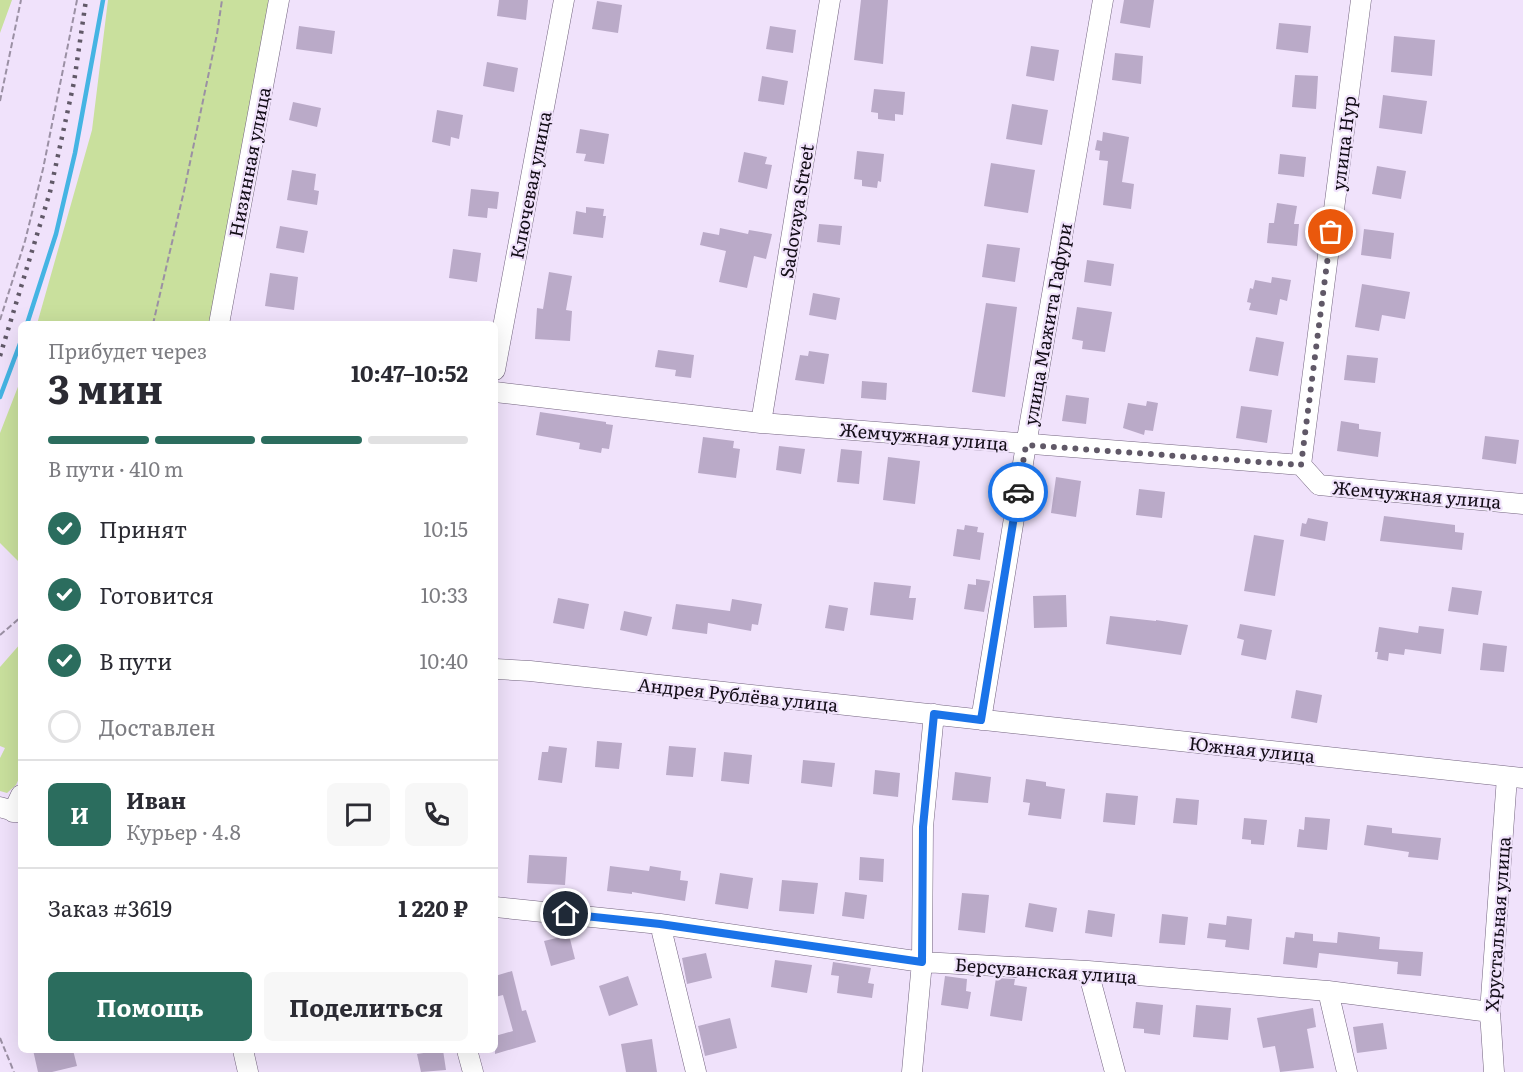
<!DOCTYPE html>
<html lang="ru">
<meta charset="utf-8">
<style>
body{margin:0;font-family:Literata,serif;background:#f7f7f7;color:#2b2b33;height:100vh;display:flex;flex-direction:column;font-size:22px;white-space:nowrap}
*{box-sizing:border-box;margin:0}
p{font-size:20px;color:#7c7c81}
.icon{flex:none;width:33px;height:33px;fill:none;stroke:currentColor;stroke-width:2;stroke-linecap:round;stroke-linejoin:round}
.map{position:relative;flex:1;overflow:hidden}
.details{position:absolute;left:18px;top:321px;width:480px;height:732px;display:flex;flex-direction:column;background:#fff;border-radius:9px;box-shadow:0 6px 24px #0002}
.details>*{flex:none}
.pin{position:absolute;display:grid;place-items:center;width:51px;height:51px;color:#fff;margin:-26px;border:3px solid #fff;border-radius:50%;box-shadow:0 2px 6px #0007}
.courier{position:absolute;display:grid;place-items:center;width:60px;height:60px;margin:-30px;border:4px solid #1a73e8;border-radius:50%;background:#fff;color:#222;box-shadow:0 2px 8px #0007}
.summary em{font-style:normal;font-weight:700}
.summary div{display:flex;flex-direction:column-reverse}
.summary{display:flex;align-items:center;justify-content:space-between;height:102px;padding:0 30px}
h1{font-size:39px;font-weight:700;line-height:45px}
.bar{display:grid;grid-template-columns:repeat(4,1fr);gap:9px 6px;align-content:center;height:72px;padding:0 30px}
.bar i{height:8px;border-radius:4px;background:#e1e1e2}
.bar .selected{background:#2b6d5e}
.bar p{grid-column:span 4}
.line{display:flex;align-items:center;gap:15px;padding:0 30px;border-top:2px solid #e1e1e2}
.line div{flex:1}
.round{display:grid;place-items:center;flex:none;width:63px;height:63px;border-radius:9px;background:#f7f7f7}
ol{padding:0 30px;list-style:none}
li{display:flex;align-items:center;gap:18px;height:66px}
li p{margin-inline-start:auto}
li .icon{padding:6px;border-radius:50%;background:#2b6d5e;color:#fff;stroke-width:4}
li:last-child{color:#7c7c81}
li i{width:33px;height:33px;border:3px solid #e1e1e2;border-radius:50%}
.cta{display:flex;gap:12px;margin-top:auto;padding:12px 30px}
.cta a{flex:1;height:69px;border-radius:9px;background:#2b6d5e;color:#fff;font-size:24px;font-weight:700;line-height:69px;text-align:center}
.cta a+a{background:#f7f7f7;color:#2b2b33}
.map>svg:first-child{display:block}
.green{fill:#c9e09d}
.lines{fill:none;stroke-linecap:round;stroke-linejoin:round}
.stream{stroke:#45b4e3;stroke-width:4.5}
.building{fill:#baaac8}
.minor-casing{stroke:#73647f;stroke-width:21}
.path{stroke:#9b90a4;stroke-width:2;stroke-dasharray:6 3;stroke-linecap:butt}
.minor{stroke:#fff;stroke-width:20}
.rail{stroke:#615968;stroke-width:4.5;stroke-dasharray:3 6;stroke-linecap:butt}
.done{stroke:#605867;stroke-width:6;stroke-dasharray:0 10.8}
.route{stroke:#1a73e8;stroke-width:8}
.labels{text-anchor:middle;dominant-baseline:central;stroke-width:4.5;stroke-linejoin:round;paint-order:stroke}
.street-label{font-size:18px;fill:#130d17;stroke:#f0e2fb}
</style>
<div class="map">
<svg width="1523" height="1072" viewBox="0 0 1523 1072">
<rect width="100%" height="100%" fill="#f0e2fb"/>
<!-- green -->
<path class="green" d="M0,0H12L0,33Z
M108,0H277L211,324H37L92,130Z
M21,379V564L0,543V433Z
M21,643V774L16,785L7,793L0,791V758L5,748L0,746V667Z"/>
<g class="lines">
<!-- stream -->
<path class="stream" d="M27,324L56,234L75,153L103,0
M0,397L21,341"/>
</g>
<!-- building -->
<path class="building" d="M499,0H528L526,20L497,16Z
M861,0H888L883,64L854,60Z
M1124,0H1154L1150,28L1120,23Z
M597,1L622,5L618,33L592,29Z
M1279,23L1311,26L1308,53L1276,49Z
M299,26L335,31L332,54L296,49Z
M770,26L796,30L793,53L766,49Z
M1394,36L1435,40L1432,76L1391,72Z
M1031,46L1059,50L1054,81L1026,76Z
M1115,53L1143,56L1141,84L1112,80Z
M487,62L518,68L514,92L483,86Z
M1295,75L1318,76L1316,109L1292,107Z
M762,76L788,81L784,105L758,101Z
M874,89L905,92L903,115L895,114V121L878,119V113L871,112Z
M1383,95L1427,101L1422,134L1379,128Z
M293,102L321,108L317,127L289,120Z
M1012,104L1048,110L1042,145L1006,139Z
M437,110L463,115L459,139L451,137L450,146L432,142Z
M580,129L609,134L604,164L584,161L586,154L576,153Z
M1103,132L1129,137L1122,182L1134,184L1131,209L1103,205L1108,161L1099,160L1100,151L1095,150L1097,140L1102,141Z
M857,151L884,154L881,182L878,181L877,188L862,186V180L854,179Z
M744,152L767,157L765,164L772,165L767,189L738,182Z
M1280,154L1306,157L1304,177L1278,174Z
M991,163L1035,170L1028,213L984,206Z
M1377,166L1406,171L1401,199L1372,194Z
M292,170L316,174L314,190L319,191L317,205L287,200Z
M471,189L499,192L497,209L488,208L487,218L468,216Z
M1277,203L1297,206L1294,224H1299L1297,246L1267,243L1269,223H1274Z
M586,207L604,209L603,216H606L603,238L573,234L576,211L586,213Z
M819,224L842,226L840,245L817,242Z
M280,226L308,231L304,253L276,248Z
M720,228L748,234L749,230L772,234L766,259L754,256L747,288L719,282L726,251L700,245L703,232L719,235Z
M1364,229L1394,233L1391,259L1361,255Z
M987,244L1020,248L1015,282L982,277Z
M453,249L481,253L477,282L449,278Z
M1087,260L1114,264L1111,286L1084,282Z
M549,272L572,276L566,310L572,311L570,341L535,339L537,308L543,309Z
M270,273L298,277L294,310L265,306Z
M1272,277L1291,280L1287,301L1280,299L1277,315L1249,310L1251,303L1247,302L1250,288L1253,289L1255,280L1271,283Z
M1362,284L1410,292L1405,319L1382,315L1379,331L1355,327Z
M813,293L840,298L836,320L809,315Z
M986,303L1017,307L1005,397L972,392Z
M1077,307L1112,312L1105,352L1082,349L1083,341L1072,339Z
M1256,337L1284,342L1278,376L1249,371Z
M658,350L694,355L691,378L675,376L676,370L655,367Z
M809,351L829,354L824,384L795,380L800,355L808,356Z
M1347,355L1378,358L1375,383L1344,380Z
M862,381L887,383L886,400L861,398Z
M1066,395L1089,398L1086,424L1062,421Z
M1147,401L1158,403L1153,431L1145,430L1144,435L1123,428L1128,403L1146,406Z
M1241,406L1272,410L1267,443L1236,438Z
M540,412L606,422V424L613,425L609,449L602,448L601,453L579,449L580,443L536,435Z
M1341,421L1359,424V429L1381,432L1378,457L1337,451Z
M1485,436L1519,440L1516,464L1482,459Z
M703,437L734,441L733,448L740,449L736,478L698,473Z
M779,446L805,449L801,474L776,470Z
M841,449L862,451L859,484L837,482Z
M888,457L920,461L915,504L883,500Z
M1056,477L1081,481L1076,517L1051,513Z
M1139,489L1165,492L1162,518L1136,515Z
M1384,516L1455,525V532L1464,533L1462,550L1380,541Z
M1308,518L1328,522L1325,541L1300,536L1302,523L1306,524Z
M965,525L978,527L977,532L984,533L980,560L953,556L957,529L964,530Z
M1254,535L1284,540L1275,596L1244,591Z
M976,579L990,581L984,612L964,609L968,584L976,585Z
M874,582L911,586L909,598H916L913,620L870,615Z
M1452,587L1482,591L1478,615L1448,611Z
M1066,595L1067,627L1034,628L1033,596Z
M558,598L589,604L584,629L553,623Z
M732,599L762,604L758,625L752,624L751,631L708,623L707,634L672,629L676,604L730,611Z
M829,605L848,608L844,631L825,628Z
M624,611L652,617L647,636L620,630Z
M1110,616L1156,621V620L1188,625L1181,655L1106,644Z
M1240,624L1272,630L1266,660L1241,655L1244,640L1237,638Z
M1419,626L1444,629L1441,654L1405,649L1404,655L1389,653L1388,661L1377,659L1378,652H1375L1379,627L1418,633Z
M1483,643L1507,646L1504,672L1480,670Z
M1296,690L1322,695L1317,723L1291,718Z
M597,741L622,743L619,769L595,767Z
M549,746L567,748L562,783L538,780L542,752H548Z
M669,746L696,748L693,777L666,775Z
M724,752L752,755L749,784L721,781Z
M803,760L835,763L832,787L801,783Z
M875,770L900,773L898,797L873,794Z
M955,772L991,777L988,803L952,800Z
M1026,779L1046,782V786L1065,789L1061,819L1028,815L1030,803L1023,802Z
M1106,793L1138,796L1135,825L1103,822Z
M1176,798L1199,800L1197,825L1173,823Z
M1305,817L1330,819L1327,850L1297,847L1299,829L1304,830Z
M1244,818L1267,820L1264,845L1251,844V840L1242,839Z
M1367,825L1392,828V833L1441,838L1438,860L1408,857L1409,852L1364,845Z
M529,855L567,857L565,885L527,883Z
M860,857L884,859L883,882L859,880Z
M610,866L649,871L650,866L681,871L680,880L688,881L685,901L632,892V894L607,891Z
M720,873L753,878L748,909L715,904Z
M782,880L818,883L814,914L779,911Z
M845,892L867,895L864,919L842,916Z
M962,893L989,895L985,933L958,930Z
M1029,903L1057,908L1053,932L1025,927Z
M1088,910L1115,914L1112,937L1085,933Z
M1162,914L1188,917L1185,945L1159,943Z
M1227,916L1252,919L1249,950L1225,947L1226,940L1207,938L1209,923L1226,925Z
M1295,932L1313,934V941L1337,943L1338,932L1380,937L1379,949L1423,952L1421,976L1397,974L1398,962L1319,953L1317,968L1283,964L1286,937L1294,938Z
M569,935L575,959L551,966L544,941Z
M706,953L712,978L687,984L682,958Z
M775,960L812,965L807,993L771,987Z
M833,962L871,968L868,983L874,984L872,998L837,993L839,976L831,975Z
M512,971L522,1011L526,1010L536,1042L495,1054V1036L513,1031L503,995L495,997V976Z
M628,976L638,1005L609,1016L599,986Z
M945,976L967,979L966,991L971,992L968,1009L941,1005Z
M996,978L1015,979L1014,985L1027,987L1022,1021L990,1016Z
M1136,1002L1163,1005L1160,1035L1144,1033V1029L1133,1028Z
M1196,1005L1231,1008L1228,1040L1193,1037Z
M1313,1008L1316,1027L1307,1029L1314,1068L1280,1072L1275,1046L1263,1048L1257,1018Z
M730,1018L737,1048L705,1056L698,1026Z
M1383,1023L1387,1049L1357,1053L1353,1027Z
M652,1039L657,1072H626L621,1044Z
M33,1050H73L77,1066L52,1072H38Z
M443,1050L446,1070L421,1072L417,1054Z"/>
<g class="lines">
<defs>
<path id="minor" d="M219,324L279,0
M495,370L564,0
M495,392L761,423L1301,465L1319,485L1523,504
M761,423L830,0
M1301,465L1361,0
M495,669L530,671L1523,778
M981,720L1026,445L1103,0
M0,807L21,813
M13,812L21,795
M495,907L660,924L922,962L1088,971L1328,991L1490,1012
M660,924L696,1072
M1088,971L1115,1072
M1328,991L1347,1072
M243,1050L248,1072
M467,1050L473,1072
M912,1072L922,962L923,827L934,714
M1494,1072L1490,1012L1507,777"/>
</defs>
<!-- minor casing -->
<use href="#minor" class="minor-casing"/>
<!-- path -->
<path class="path" d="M0,101L21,0
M0,320L25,241L43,169L77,0
M153,324L184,191L217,34L222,0
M0,635L21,617
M0,1038L14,1072"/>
<!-- minor -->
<use href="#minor" class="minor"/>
<!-- rail -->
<path class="rail" d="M0,356L50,192L74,82L86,0"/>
</g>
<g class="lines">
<!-- done -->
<path class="done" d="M1018,492L1026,445L1301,465L1331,232"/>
<!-- route -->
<path class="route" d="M566,914L660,924L922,962L923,827L934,714L981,720L1018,492"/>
</g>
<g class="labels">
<!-- street labels -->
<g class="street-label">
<text transform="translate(1343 143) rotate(-83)">улица Нур</text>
<text transform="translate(249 162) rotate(-79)">Низинная улица</text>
<text transform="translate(530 185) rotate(-79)">Ключевая улица</text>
<text transform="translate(796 211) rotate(-81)">Sadovaya Street</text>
<text transform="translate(1047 324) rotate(-80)">улица Мажита Гафури</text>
<text transform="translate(924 436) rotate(5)">Жемчужная улица</text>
<text transform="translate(1417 494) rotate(5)">Жемчужная улица</text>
<text transform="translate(738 694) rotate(6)">Андрея Рублёва улица</text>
<text transform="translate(1252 749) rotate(6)">Южная улица</text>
<text transform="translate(1497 924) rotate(-86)">Хрустальная улица</text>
<text transform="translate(1046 970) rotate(4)">Берсуванская улица</text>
</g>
</g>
</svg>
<div class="pin" style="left:1331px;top:232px;background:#ea580c"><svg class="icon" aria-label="bag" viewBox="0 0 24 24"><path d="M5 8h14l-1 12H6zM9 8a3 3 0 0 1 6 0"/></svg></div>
<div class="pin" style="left:566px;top:914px;background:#1f2937"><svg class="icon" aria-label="home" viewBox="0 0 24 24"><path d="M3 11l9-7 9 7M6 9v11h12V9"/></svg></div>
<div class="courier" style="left:1018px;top:492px"><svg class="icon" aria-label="car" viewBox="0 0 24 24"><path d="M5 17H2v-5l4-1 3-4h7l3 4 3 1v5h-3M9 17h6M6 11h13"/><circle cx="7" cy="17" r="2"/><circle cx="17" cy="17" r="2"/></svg></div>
<section class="details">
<div class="summary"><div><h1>3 мин</h1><p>Прибудет через</p></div><em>10:47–10:52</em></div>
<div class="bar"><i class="selected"></i><i class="selected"></i><i class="selected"></i><i></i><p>В пути · 410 m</p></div>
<ol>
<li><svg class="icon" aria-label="check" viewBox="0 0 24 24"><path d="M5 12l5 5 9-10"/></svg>Принят<p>10:15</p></li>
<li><svg class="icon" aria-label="check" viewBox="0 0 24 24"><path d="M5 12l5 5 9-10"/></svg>Готовится<p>10:33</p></li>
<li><svg class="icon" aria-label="check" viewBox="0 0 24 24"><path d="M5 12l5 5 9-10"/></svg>В пути<p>10:40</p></li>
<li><i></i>Доставлен</li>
</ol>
<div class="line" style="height:108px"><b class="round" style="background:#2b6d5e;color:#fff">И</b><div><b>Иван</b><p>Курьер · 4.8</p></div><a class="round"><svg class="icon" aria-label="chat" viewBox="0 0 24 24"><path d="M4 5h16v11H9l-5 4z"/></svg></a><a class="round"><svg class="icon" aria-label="phone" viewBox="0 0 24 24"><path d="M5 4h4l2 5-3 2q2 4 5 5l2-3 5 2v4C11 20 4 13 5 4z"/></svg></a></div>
<div class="line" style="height:78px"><div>Заказ #3619</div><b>1 220 ₽</b></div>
<div class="cta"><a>Помощь</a><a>Поделиться</a></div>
</section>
</div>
